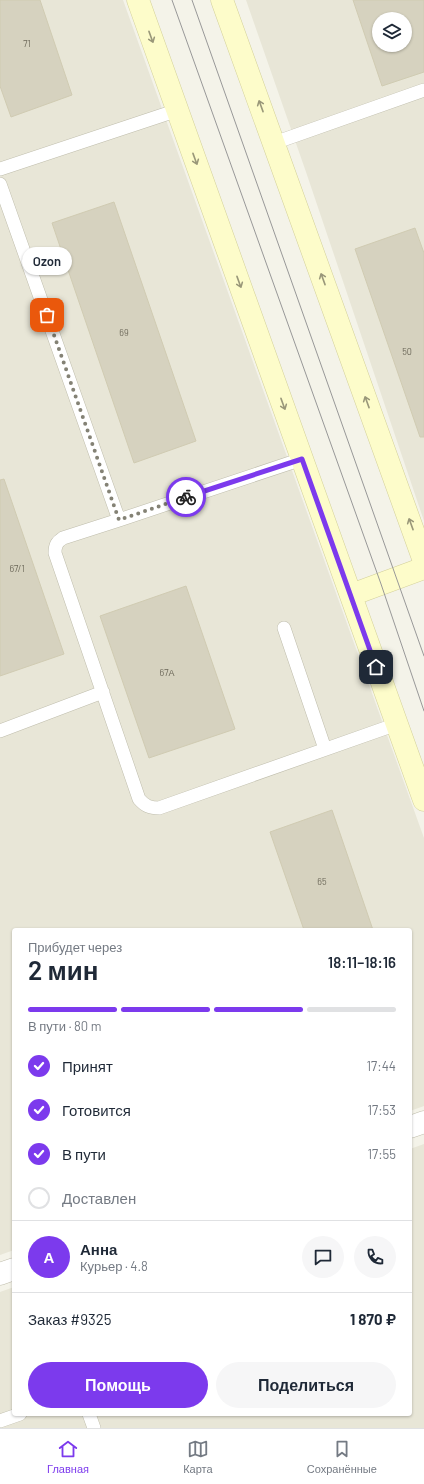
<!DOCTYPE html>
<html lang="ru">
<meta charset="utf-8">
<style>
body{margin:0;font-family:Barlow,sans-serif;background:#f6f6f7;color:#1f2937;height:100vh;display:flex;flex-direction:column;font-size:15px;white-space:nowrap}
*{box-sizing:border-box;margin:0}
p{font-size:13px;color:#747a83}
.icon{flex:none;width:22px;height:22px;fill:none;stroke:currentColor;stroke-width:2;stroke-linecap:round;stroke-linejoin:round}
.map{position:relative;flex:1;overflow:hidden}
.details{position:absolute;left:12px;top:928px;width:400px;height:488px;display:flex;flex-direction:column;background:#fff;border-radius:4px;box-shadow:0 1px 3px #0004}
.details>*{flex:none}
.tools{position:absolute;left:372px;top:12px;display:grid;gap:8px}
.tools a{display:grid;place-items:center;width:40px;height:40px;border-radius:50%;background:#fff;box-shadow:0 1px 3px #0004;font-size:20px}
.pin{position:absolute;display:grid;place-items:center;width:34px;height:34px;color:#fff;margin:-17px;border-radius:8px;box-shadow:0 2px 6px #0006}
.courier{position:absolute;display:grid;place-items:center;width:40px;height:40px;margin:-20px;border:3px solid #7c3aed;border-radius:50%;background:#fff;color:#222;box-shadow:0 1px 5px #0007}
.bubble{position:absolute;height:28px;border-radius:14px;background:#fff;box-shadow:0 1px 3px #0004;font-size:13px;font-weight:600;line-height:28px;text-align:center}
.overview em{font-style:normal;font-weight:600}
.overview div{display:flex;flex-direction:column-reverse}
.overview{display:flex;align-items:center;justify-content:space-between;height:68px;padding:0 16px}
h1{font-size:26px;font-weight:600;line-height:30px}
.bar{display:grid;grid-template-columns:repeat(4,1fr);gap:6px 4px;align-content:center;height:48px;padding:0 16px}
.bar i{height:5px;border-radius:3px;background:#e0e1e3}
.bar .active{background:#7c3aed}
.bar p{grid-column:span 4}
.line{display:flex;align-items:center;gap:10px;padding:0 16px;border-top:1px solid #e0e1e3}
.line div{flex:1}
.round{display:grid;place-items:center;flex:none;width:42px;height:42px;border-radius:21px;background:#f6f6f7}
ol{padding:0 16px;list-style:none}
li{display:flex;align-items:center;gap:12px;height:44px}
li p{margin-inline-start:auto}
li .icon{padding:4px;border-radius:50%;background:#7c3aed;color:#fff;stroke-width:4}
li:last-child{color:#747a83}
li i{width:22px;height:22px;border:2px solid #e0e1e3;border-radius:50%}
.cta{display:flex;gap:8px;margin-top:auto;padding:8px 16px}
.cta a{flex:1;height:46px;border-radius:24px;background:#7c3aed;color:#fff;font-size:16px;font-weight:600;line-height:46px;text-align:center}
.cta a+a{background:#f6f6f7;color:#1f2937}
.menu{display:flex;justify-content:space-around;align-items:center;height:56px;border-top:1px solid #e0e1e3;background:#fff;font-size:11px;color:#747a83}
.menu a{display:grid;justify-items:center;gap:2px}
.menu .active{color:#7c3aed}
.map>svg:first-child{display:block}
.residential{fill:#e8e6d7;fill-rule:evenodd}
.building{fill:#d6d2bf;stroke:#d0cbb2;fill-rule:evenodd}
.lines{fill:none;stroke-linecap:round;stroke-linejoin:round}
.service-casing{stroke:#bfbdac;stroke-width:14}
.minor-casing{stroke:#bfbdac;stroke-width:23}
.secondary-casing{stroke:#d3d099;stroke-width:23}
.service{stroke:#fff;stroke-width:13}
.minor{stroke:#fff;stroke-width:22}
.secondary{stroke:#fdfcca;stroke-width:22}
.tram{stroke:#989898;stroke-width:1}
.oneway{stroke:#999779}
.done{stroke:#848275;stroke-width:4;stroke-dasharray:0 7.2}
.route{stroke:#7c3aed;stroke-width:5}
.labels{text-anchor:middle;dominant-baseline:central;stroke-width:3;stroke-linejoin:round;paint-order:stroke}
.number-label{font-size:9px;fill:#6c6859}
</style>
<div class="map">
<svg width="424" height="1428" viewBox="0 0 424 1428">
<rect width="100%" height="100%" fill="#f4f3e9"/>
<!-- residential -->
<path class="residential" d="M0,0H123L424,838V1106L410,1111V930H14V1250L0,1255Z
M246,0H424V521L306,172ZM379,19H405V45H379Z
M424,1144V1428H0V1292L14,1287V1414H410V1149Z"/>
<!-- building -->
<path class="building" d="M0,0H40L72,95L11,117L0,86Z
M353,0H424V72L382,86ZM379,19H405V45H379Z
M114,202L196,441L134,463L52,223Z
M415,228L424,253V437H420L355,249Z
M4,479L64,654L0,676V480Z
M186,586L235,729L149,758L100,616Z
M332,810L373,930H304L270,832Z"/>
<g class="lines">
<defs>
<path id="service" d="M274,143L424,90
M0,169L178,110
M0,184L119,520L302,459
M119,520L63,538C57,542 55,545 55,553L139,799C145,806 150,808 159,808L397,724
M284,628L325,749
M0,731L103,692
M89,1414L94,1428
M0,1421L20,1414"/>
<path id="minor" d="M410,1127L424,1122
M0,1274L14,1269"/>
<path id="secondary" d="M138,0L424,800
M222,0L424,561
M351,595L424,568"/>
</defs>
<!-- service casing -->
<use href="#service" class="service-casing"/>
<!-- minor casing -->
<use href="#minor" class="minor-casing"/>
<!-- secondary casing -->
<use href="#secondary" class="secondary-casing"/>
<!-- service -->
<use href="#service" class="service"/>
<!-- minor -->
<use href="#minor" class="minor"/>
<!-- secondary -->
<use href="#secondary" class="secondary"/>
<!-- tram -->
<path class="tram" d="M172,0L381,584L424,711
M192,0L424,656"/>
</g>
<!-- one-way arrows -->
<defs><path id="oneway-shaft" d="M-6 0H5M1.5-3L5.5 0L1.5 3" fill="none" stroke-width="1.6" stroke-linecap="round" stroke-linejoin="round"/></defs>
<g class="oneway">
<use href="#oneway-shaft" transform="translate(151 37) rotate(70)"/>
<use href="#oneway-shaft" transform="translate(261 106) rotate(-110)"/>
<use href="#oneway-shaft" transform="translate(195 159) rotate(70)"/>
<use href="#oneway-shaft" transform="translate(323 279) rotate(-110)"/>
<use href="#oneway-shaft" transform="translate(239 282) rotate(70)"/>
<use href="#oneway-shaft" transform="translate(367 402) rotate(-110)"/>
<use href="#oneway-shaft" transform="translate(283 404) rotate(70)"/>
<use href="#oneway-shaft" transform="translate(411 524) rotate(-110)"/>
</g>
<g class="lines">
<!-- done -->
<path class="done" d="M47,315L119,520L186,497"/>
<!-- route -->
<path class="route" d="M186,497L302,459L376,667"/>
</g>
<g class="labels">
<!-- number labels -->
<g class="number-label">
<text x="27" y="43">71</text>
<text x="124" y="332">69</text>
<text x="407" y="351">50</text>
<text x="17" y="568">67/1</text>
<text x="167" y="672">67А</text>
<text x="322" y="881">65</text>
</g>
</g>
</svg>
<div class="tools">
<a><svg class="icon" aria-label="layers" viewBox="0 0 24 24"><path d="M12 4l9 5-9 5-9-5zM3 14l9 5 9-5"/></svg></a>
</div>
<div class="pin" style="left:47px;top:315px;background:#ea580c"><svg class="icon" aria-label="bag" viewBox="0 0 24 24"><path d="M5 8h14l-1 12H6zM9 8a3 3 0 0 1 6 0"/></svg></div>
<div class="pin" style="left:376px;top:667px;background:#1f2937"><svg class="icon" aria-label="home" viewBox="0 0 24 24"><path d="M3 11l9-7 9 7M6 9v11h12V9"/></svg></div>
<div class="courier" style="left:186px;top:497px"><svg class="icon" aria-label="bike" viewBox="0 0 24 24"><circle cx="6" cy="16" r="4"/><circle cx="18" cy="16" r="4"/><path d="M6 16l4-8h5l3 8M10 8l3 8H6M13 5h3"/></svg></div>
<div class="bubble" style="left:22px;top:247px;width:50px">Ozon</div>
<section class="details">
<div class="overview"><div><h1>2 мин</h1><p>Прибудет через</p></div><em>18:11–18:16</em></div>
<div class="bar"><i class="active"></i><i class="active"></i><i class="active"></i><i></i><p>В пути · 80 m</p></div>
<ol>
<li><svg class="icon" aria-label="check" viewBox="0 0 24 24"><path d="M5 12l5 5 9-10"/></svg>Принят<p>17:44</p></li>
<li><svg class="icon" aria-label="check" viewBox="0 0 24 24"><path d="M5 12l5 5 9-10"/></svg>Готовится<p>17:53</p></li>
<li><svg class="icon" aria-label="check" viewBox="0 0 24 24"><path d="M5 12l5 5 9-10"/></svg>В пути<p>17:55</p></li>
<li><i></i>Доставлен</li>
</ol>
<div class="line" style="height:72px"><b class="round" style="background:#7c3aed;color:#fff">А</b><div><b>Анна</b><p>Курьер · 4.8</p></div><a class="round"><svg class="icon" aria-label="chat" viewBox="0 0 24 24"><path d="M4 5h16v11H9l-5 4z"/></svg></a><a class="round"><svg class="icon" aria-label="phone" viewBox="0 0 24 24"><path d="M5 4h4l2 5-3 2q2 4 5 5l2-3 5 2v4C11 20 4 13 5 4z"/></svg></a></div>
<div class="line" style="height:52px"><div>Заказ #9325</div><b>1 870 ₽</b></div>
<div class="cta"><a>Помощь</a><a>Поделиться</a></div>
</section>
</div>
<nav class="menu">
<a class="active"><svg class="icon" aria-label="home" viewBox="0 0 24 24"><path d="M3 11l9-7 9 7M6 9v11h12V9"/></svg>Главная</a>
<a><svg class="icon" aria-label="map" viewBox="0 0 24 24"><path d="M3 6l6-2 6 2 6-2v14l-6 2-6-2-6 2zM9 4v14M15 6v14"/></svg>Карта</a>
<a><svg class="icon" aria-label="saved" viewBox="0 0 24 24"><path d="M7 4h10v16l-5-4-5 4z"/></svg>Сохранённые</a>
</nav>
